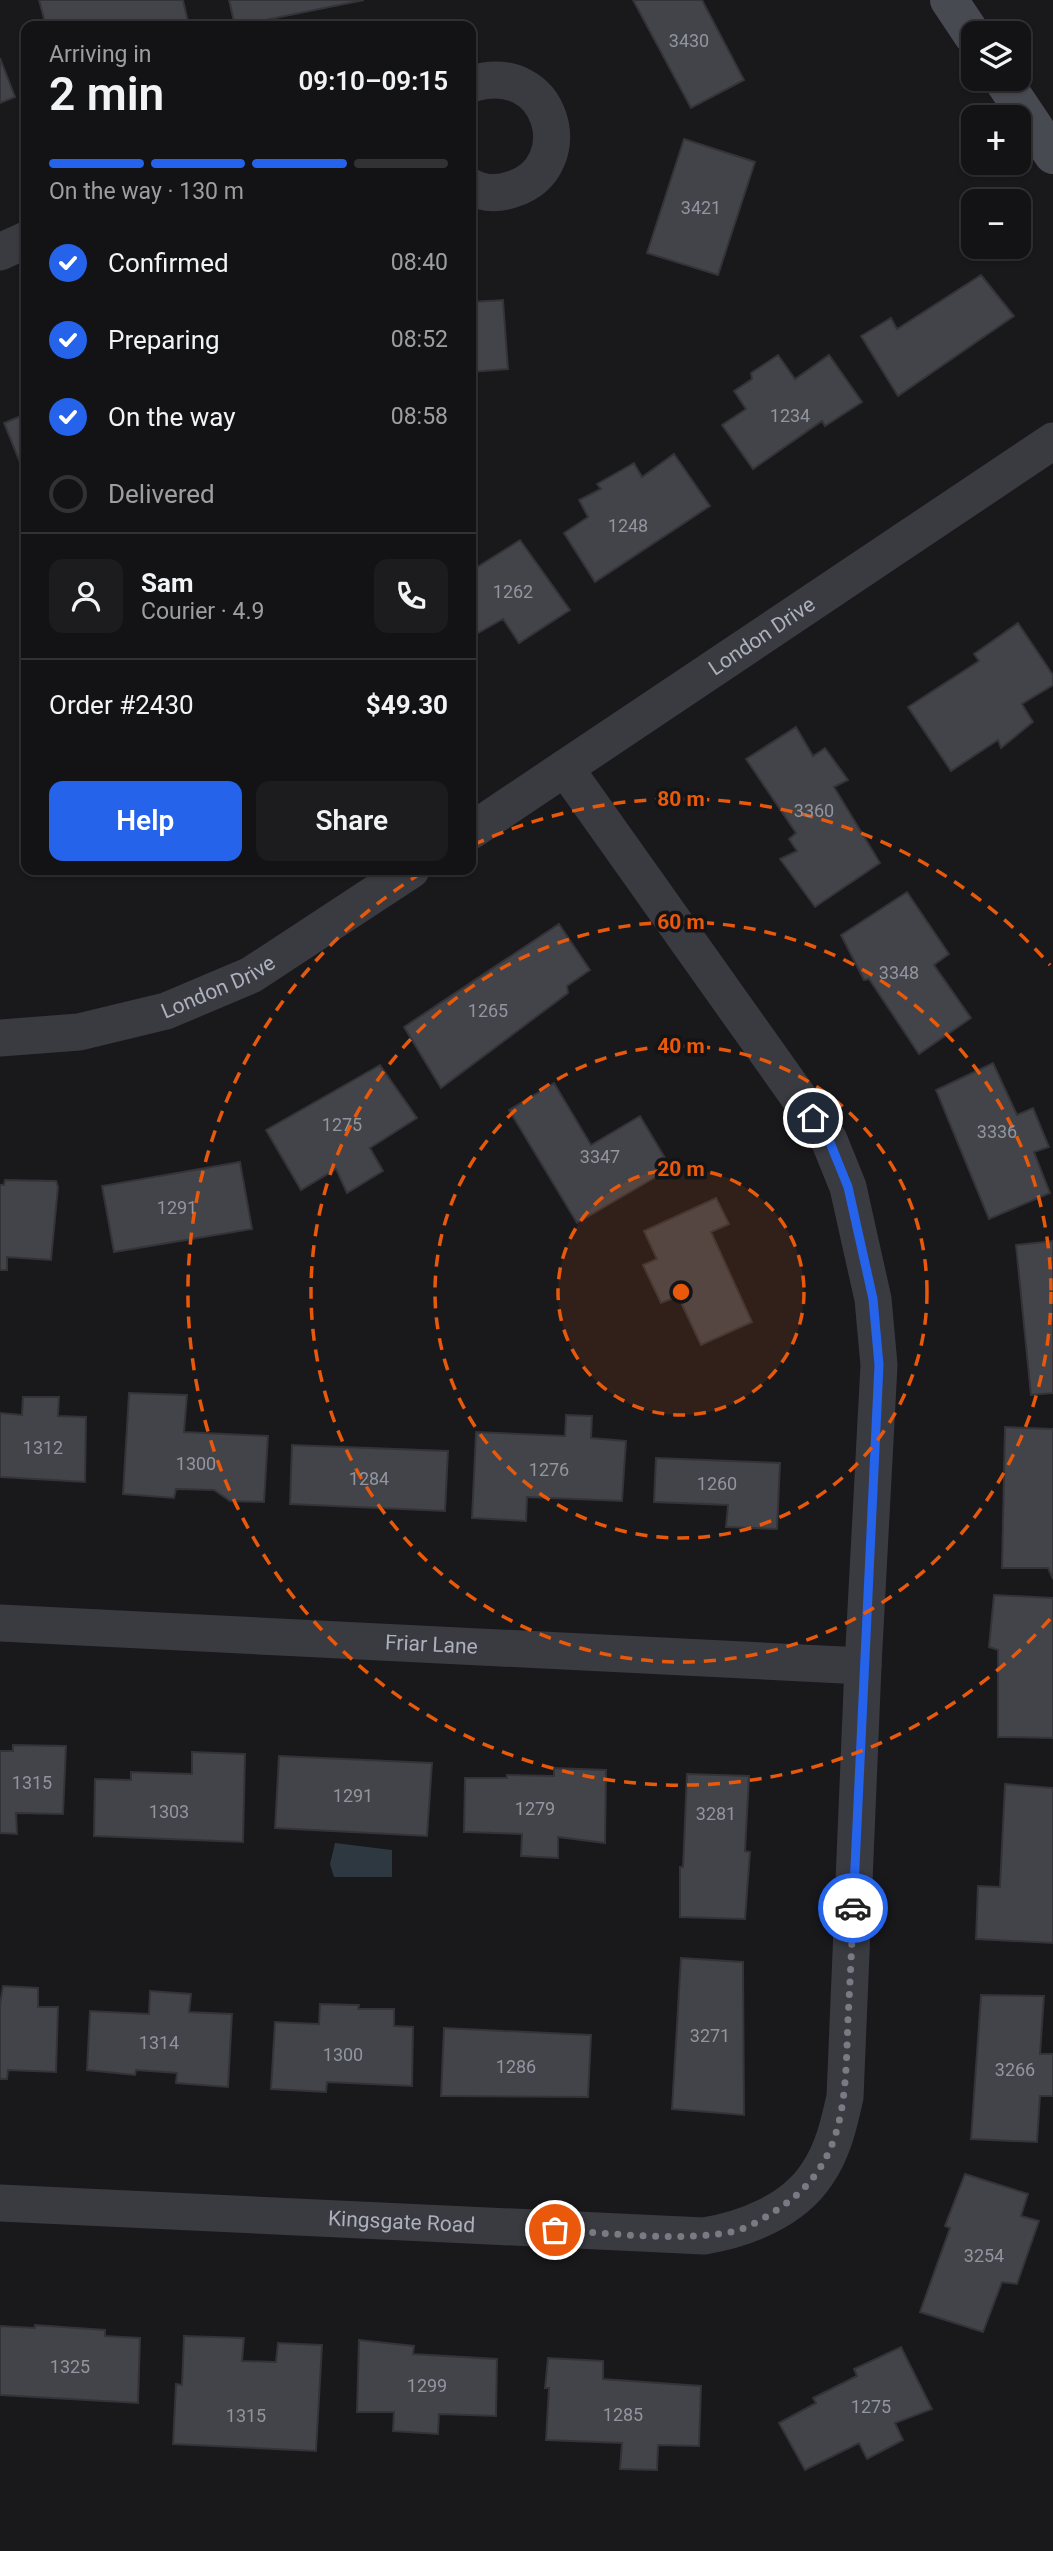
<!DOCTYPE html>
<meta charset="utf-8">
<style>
body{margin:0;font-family:Roboto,sans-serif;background:#1c1c1e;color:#f1f3f6;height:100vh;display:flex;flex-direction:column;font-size:26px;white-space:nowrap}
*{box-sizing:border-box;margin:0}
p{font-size:23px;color:#9d9ea0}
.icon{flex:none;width:38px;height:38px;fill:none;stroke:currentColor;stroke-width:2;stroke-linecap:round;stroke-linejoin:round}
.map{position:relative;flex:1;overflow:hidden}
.side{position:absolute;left:21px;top:21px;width:455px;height:854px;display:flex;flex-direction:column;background:#131315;border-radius:14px;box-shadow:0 2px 5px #0004,0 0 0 2px #323234}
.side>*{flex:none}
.buttons{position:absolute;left:961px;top:21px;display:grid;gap:14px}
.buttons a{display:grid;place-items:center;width:70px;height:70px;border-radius:14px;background:#131315;box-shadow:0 2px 5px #0004,0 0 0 2px #323234;font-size:35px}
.pin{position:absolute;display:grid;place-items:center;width:60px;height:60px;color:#fff;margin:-30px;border:4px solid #fff;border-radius:50%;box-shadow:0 2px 7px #0007}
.courier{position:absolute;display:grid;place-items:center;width:70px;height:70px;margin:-35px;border:5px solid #2563eb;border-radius:50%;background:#fff;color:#222;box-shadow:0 2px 9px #0007}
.head em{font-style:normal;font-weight:600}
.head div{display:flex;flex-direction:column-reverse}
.head{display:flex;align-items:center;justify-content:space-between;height:119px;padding:0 28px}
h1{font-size:46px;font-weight:600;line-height:52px}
.bar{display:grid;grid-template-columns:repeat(4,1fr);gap:10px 7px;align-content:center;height:84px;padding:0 28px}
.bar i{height:9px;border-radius:5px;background:#323234}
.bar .on{background:#2563eb}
.bar p{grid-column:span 4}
.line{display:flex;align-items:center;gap:18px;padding:0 28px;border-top:2px solid #323234}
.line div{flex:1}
.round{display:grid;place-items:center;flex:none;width:74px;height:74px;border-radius:14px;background:#1c1c1e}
ol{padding:0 28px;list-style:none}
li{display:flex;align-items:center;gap:21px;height:77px}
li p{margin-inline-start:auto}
li .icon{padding:7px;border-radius:50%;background:#2563eb;color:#fff;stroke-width:4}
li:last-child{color:#9d9ea0}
li i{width:38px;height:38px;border:4px solid #323234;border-radius:50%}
.primary-button{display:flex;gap:14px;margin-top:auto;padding:14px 28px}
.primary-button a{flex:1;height:80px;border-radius:14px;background:#2563eb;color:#fff;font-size:28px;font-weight:600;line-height:80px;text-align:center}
.primary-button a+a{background:#1c1c1e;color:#f1f3f6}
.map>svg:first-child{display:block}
.water{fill:#2e3841}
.building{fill:#434449;stroke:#333338;stroke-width:2}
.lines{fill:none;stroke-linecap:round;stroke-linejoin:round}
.minor{stroke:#3a3b41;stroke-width:37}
.secondary{stroke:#484a51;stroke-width:38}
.done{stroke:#787b84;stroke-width:7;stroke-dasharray:0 12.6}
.route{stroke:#2563eb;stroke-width:9}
.ring{fill:none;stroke:#e8590c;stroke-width:3.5;stroke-dasharray:12 9}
.labels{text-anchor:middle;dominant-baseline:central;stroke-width:7;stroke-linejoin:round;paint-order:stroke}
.number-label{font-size:18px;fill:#91959f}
.street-label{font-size:21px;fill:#abb0bc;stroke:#141417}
.centre{fill:#e8590c;stroke:#141417;stroke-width:3.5}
.ring-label{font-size:21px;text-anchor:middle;font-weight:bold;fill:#e8590c;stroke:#141417;stroke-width:7;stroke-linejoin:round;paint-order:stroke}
</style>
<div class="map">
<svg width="1053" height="2551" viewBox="0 0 1053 2551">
<rect width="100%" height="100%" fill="#19191c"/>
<!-- water -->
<path class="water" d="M335,1843L392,1850V1877H334L330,1864Z"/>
<!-- building -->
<path class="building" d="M39,0H183L189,26H46Z
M229,0H364L235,26Z
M633,0H702L744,80L691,108Z
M0,58L15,97L0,103Z
M684,139L755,162L718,275L647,253Z
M981,275L1014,316L898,396L861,336L891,318L897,329Z
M503,300L508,369L471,372V302Z
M778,355L795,379L829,355L862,402L825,426L822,421L753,469L722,425L746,409L734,391L752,379L751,373Z
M26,414V477L4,423Z
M674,454L710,506L595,582L564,533L588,517L579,500L601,489L597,484L634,463L642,477Z
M520,540L570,610L519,643L503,619L471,637V571Z
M1018,623L1053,675V685L1022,704L1033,722L1001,748L998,740L951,771L908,707L979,661L974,654Z
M796,727L813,756L825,748L848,780L834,787L880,863L815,907L780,859L797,851L789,839L796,833L746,759Z
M907,892L949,954L934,965L971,1018L919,1054L869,979L864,980L841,935Z
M559,924L590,970L567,986L568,993L441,1088L404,1027Z
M993,1063L1017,1115L1033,1108L1049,1147L1034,1152L1050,1193L989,1219L936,1090Z
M380,1065L417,1118L370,1148L383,1171L347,1193L336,1169L301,1190L266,1130Z
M554,1083L591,1145L640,1116L671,1168L577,1223L509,1110Z
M240,1162L252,1229L114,1252L102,1186Z
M5,1180L56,1181L58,1187L51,1260L7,1257V1270H0V1185H4Z
M5,1180L56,1181L58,1187L51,1260L7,1257V1270H0V1185H4Z
M716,1198L729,1224L711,1232L752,1322L701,1345L678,1296L661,1303L643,1265L657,1259L644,1231Z
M1053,1241V1393L1031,1395L1016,1245Z
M129,1393L187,1395L184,1432L268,1436L264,1502L230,1501L214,1490L176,1489L174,1498L123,1494Z
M23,1397H59L58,1416L86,1417L85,1482L0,1477V1413L22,1415Z
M566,1415L592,1416L591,1438L626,1441L622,1501L527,1497L526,1521L472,1518L476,1432L565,1436Z
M1005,1427L1053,1429V1579L1048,1568H1002Z
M292,1445L448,1451L445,1511L290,1504Z
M656,1458L780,1463L777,1529L726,1527L728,1505L654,1502Z
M994,1595L1053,1598V1738L998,1737V1650L989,1647Z
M13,1745L66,1746L63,1814L16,1813L17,1834L0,1833V1751H13Z
M192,1752L245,1754L243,1842L94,1836L95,1779L131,1780V1772L192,1774Z
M279,1756L432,1763L427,1836L275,1828Z
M554,1768L606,1770L605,1843L558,1837V1858L521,1856L522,1834L464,1832L465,1778H507V1775L554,1776Z
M687,1774L749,1776L745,1851L750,1852L745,1919L680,1917V1867H683Z
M1005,1784L1053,1788V1943L976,1939L978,1886L1000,1887Z
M681,1958L743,1962L744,2115L672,2109Z
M3,1986L38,1988V2007H58L56,2072L8,2070L7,2079H0V2005Z
M150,1991L191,1994L189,2012L232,2014L228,2087L176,2083L177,2073L136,2070L135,2075L87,2070L90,2011L149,2014Z
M981,1995L1044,1996L1040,2054H1053V2096H1040L1037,2142L971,2139Z
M320,2004L359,2005L358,2009H394V2026L413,2027L412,2086L327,2082L326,2092L271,2089L275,2022L319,2024Z
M444,2028L591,2035L588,2097L441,2096Z
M965,2174L1028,2194L1021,2216L1039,2221L1017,2284L1002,2282L983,2332L920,2312L950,2228L945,2226Z
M35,2325L105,2330V2336L140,2338L138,2403L0,2395V2326L35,2328Z
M184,2336L244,2338L242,2361L276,2362L278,2343L322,2345L316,2451L173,2444L176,2384L182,2385Z
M359,2340L414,2346L413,2354L497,2359L496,2416L439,2414L438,2434L393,2431L394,2412H357Z
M901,2347L932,2409L895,2423L903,2440L867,2459L859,2443L805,2470L779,2423L816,2403L813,2398L857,2376L854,2369Z
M548,2358L603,2361V2379L701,2386L699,2446L658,2445L657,2470L620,2469L622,2443L546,2440L549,2388H545Z"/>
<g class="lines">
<!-- minor -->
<g class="minor">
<path d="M471,84C554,58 581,167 513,189C499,194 484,194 471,187"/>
<path d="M0,252L26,240"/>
<path id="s1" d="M471,831L1053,441"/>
<path id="s2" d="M0,1038L79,1032L166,1011L251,975L411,870"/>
<path id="s3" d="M0,1623L863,1666"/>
<path id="s4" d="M0,2203L704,2236C745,2229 793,2211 817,2174C833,2151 839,2124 845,2097L863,1666L879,1365L873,1299L860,1241L848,1187L829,1140L565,768"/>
</g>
<!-- secondary -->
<path class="secondary" d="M949,0L973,36
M1002,79L1053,155"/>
</g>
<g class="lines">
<!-- done -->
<path class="done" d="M555,2230C613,2233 674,2242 731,2232C747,2229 765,2218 778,2209C848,2164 845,2094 848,2019C850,1982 852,1945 853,1908"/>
<!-- route -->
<path class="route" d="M813,1118L829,1140L848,1187L873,1299L879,1365L853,1908"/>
</g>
<!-- distance rings -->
<circle cx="681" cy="1292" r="123" fill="#e8590c" fill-opacity=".12"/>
<g class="ring">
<circle cx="681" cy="1292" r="123"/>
<circle cx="681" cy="1292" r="246"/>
<circle cx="681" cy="1292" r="370"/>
<path d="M1050 1619A493 493 0 1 1 423 872M473 845A493 493 0 0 1 1050 965"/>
</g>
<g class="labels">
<!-- number labels -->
<g class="number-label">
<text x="689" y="40">3430</text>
<text x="701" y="207">3421</text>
<text x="790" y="415">1234</text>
<text x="628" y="525">1248</text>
<text x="513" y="591">1262</text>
<text x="814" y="810">3360</text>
<text x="899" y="972">3348</text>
<text x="488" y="1010">1265</text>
<text x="342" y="1124">1275</text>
<text x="997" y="1131">3336</text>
<text x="600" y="1156">3347</text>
<text x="177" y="1207">1291</text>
<text x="43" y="1447">1312</text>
<text x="196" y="1463">1300</text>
<text x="549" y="1469">1276</text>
<text x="369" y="1478">1284</text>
<text x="717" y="1483">1260</text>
<text x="32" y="1782">1315</text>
<text x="353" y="1795">1291</text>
<text x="535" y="1808">1279</text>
<text x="169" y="1811">1303</text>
<text x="716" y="1813">3281</text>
<text x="710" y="2035">3271</text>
<text x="159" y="2042">1314</text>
<text x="343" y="2054">1300</text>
<text x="516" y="2066">1286</text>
<text x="1015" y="2069">3266</text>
<text x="984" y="2255">3254</text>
<text x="70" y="2366">1325</text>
<text x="427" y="2385">1299</text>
<text x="871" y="2406">1275</text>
<text x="623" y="2414">1285</text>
<text x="246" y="2415">1315</text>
</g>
<!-- street labels -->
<g class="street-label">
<text stroke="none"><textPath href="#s1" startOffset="350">London Drive</textPath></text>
<text stroke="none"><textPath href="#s2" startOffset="226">London Drive</textPath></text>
<text stroke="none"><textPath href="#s3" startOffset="432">Friar Lane</textPath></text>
<text stroke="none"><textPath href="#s4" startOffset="402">Kingsgate Road</textPath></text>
</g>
</g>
<circle cx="681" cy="1292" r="10" class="centre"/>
<g class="ring-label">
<text x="681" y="806">80 m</text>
<text x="681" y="929">60 m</text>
<text x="681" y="1053">40 m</text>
<text x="681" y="1176">20 m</text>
</g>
</svg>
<div class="buttons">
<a><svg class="icon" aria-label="layers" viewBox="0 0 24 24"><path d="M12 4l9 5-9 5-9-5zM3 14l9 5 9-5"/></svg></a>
<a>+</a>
<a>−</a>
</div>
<div class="pin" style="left:555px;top:2230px;background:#ea580c"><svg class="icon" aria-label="bag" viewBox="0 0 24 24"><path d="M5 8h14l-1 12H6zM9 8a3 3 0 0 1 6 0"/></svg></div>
<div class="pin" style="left:813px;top:1118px;background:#1f2937"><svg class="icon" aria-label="home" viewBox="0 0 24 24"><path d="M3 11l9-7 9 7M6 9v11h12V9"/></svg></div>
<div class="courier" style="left:853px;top:1908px"><svg class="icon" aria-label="car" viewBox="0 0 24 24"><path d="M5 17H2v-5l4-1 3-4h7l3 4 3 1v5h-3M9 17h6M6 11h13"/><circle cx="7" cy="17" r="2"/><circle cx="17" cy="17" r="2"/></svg></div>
<section class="side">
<div class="head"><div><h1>2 min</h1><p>Arriving in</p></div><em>09:10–09:15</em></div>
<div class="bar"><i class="on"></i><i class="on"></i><i class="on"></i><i></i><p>On the way · 130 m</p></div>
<ol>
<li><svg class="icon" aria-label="check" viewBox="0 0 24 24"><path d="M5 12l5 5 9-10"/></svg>Confirmed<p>08:40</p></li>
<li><svg class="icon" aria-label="check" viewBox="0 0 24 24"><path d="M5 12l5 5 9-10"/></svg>Preparing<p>08:52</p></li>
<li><svg class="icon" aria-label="check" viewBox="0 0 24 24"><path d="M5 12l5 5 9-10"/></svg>On the way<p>08:58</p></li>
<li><i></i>Delivered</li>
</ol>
<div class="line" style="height:126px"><a class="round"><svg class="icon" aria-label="person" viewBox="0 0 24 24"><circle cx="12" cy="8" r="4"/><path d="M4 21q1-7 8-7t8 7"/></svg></a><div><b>Sam</b><p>Courier · 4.9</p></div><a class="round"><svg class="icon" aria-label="phone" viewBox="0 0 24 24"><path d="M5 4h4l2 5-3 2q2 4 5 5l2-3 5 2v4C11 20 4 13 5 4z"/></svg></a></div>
<div class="line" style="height:91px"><div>Order #2430</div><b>$49.30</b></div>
<div class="primary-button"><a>Help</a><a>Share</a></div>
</section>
</div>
